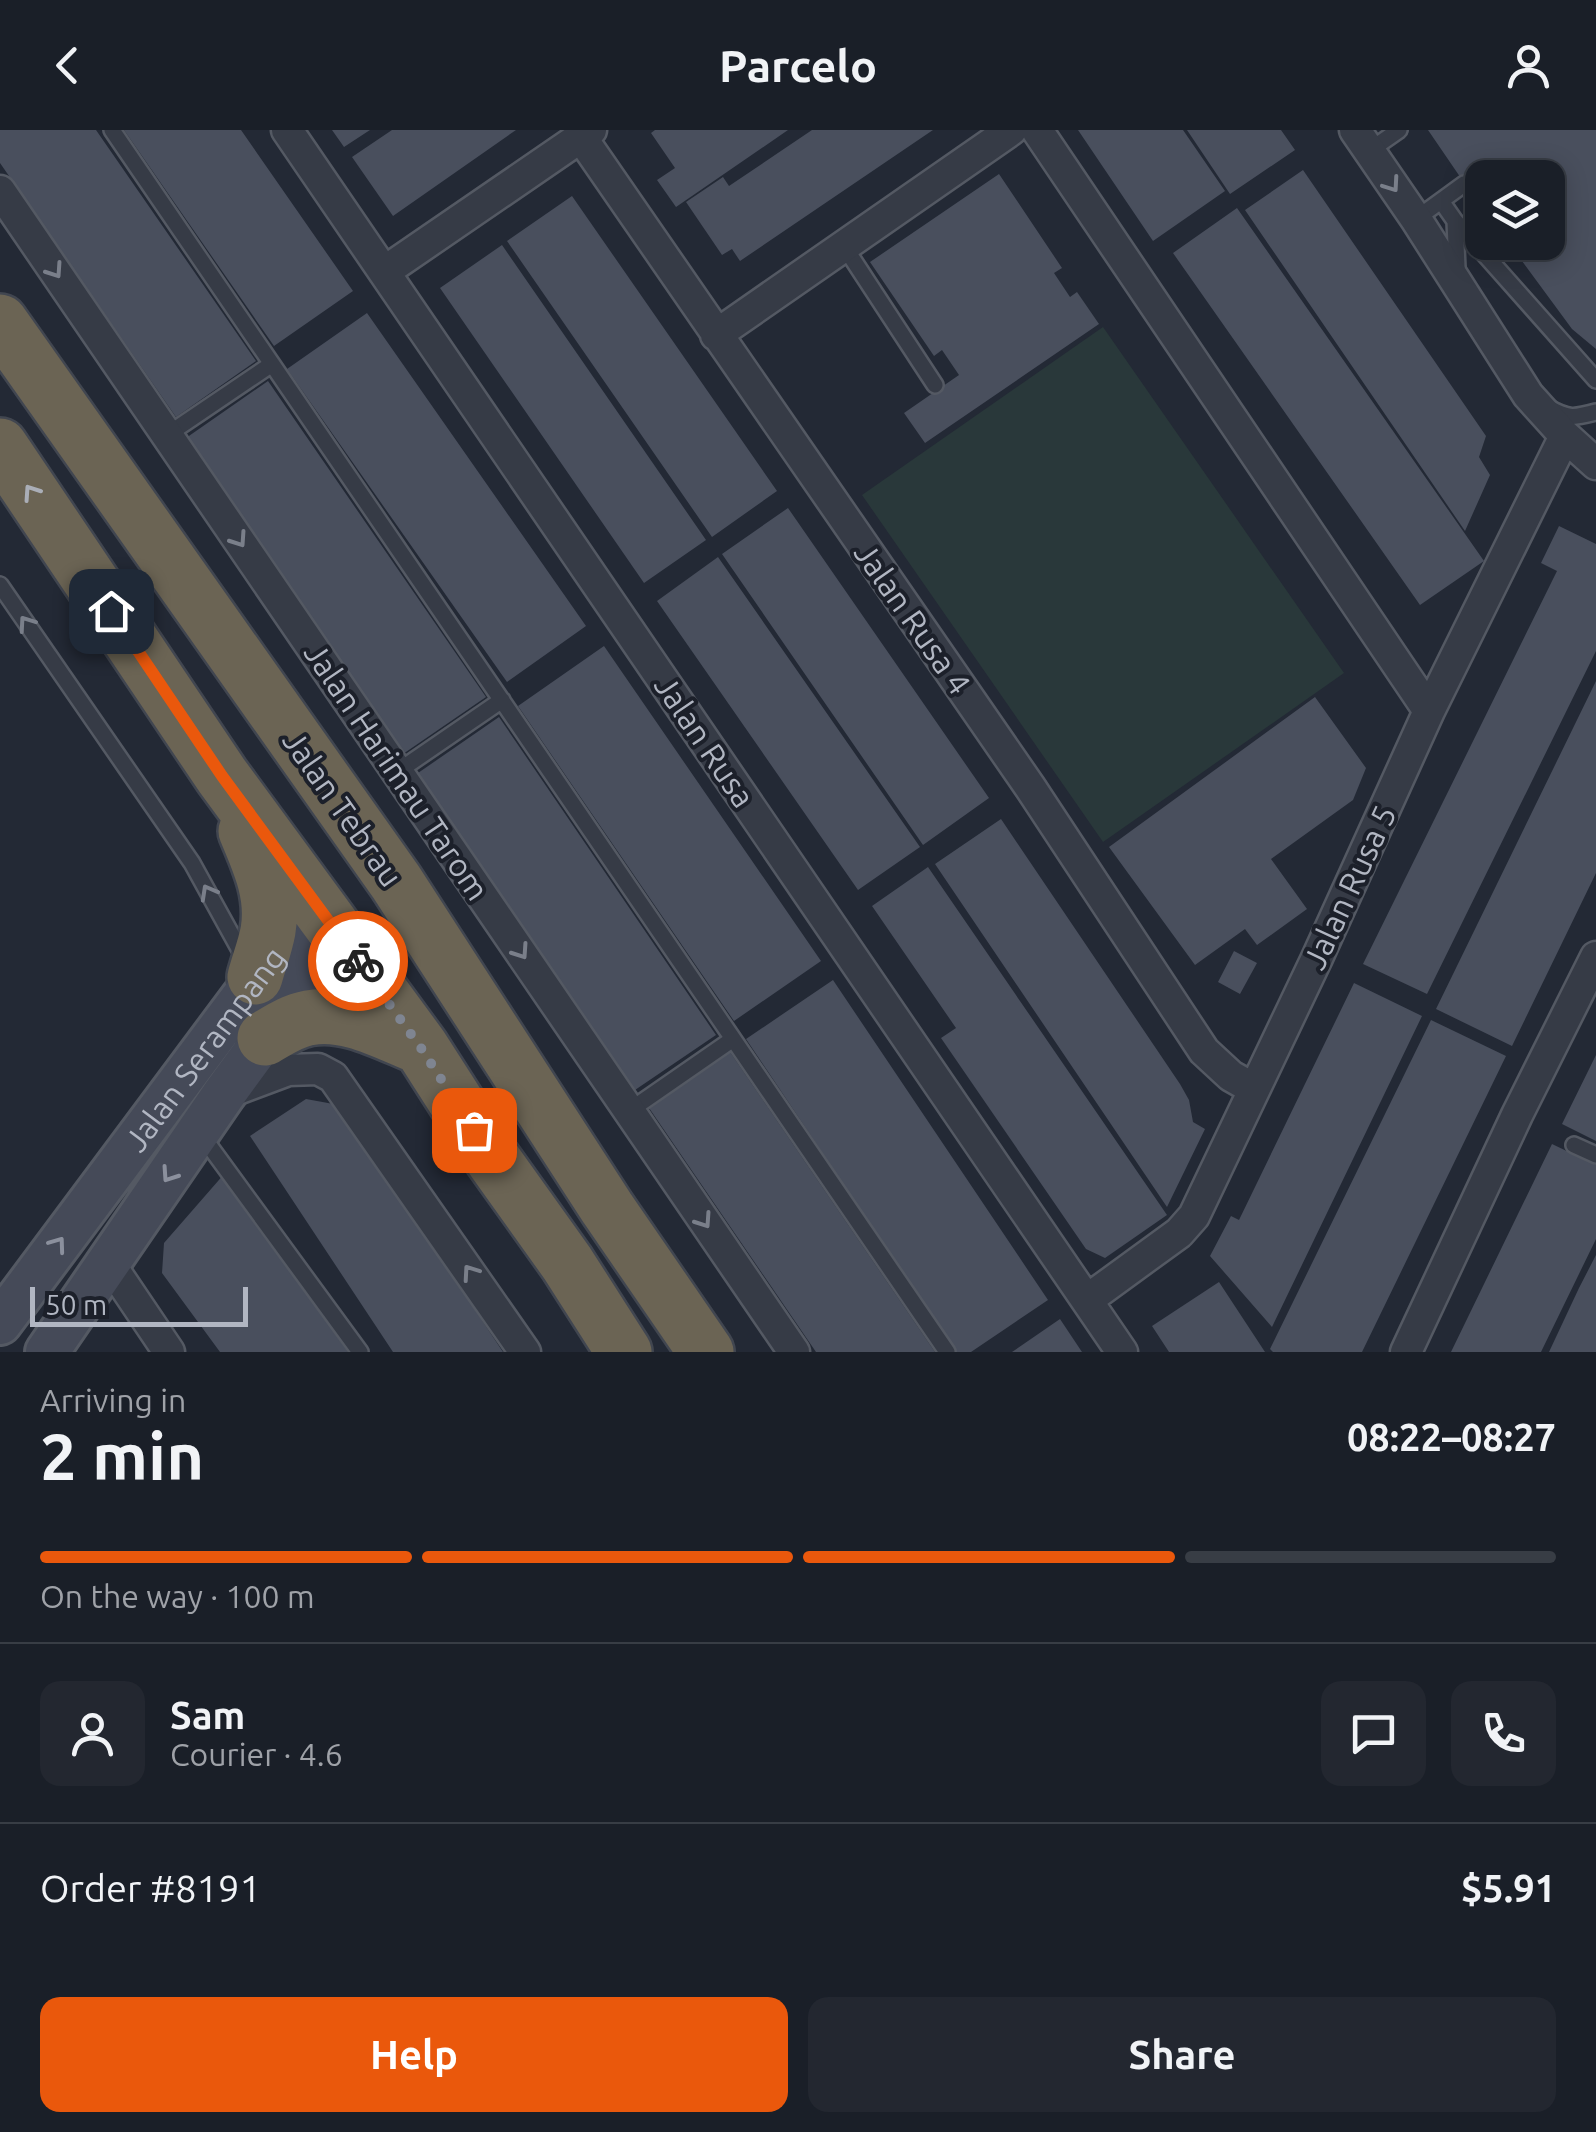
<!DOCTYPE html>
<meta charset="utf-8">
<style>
body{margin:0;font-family:Ubuntu,sans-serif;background:#232730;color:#f1f3f6;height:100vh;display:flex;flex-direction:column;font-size:38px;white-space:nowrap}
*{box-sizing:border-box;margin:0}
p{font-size:32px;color:#9fa2a8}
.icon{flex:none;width:55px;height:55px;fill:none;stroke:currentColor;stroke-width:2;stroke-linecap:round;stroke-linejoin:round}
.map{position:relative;height:1222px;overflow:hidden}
.sheet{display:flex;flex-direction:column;background:#1a1f28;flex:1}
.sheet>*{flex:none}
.fabs{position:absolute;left:1465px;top:30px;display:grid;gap:20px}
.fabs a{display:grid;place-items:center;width:100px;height:100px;border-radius:20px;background:#1a1f28;box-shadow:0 5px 25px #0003,0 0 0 2px #383d45;font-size:50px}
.scale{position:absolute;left:30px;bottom:25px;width:218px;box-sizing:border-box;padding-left:10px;border:5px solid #b1b6c2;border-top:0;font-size:28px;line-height:35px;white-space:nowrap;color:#b1b6c2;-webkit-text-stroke:8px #1c202a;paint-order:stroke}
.pin{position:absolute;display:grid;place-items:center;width:85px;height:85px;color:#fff;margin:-42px;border-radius:20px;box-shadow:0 5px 15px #0006}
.courier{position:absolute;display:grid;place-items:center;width:100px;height:100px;margin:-50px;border:8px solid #ea580c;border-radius:50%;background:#fff;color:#222;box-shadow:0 2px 12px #0007}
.head em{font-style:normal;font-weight:700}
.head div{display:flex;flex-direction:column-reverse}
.head{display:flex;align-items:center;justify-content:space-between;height:170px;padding:0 40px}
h1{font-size:65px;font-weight:700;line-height:75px}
.bar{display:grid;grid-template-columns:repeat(4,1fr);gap:15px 10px;align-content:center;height:120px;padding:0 40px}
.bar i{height:12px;border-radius:8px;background:#383d45}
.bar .on{background:#ea580c}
.bar p{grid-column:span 4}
.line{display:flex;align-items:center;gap:25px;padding:0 40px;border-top:2px solid #383d45}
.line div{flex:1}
.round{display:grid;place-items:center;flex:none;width:105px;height:105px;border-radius:20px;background:#232730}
.cta{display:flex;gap:20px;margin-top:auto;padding:20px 40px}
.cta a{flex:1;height:115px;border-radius:20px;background:#ea580c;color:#fff;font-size:40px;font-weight:700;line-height:115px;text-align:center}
.cta a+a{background:#232730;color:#f1f3f6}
header{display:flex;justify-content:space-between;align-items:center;height:130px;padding:0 40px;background:#1a1f28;font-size:45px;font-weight:700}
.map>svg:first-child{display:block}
.green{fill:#29383a}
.building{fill:#494f5d}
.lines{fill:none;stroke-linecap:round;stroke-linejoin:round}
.lane-casing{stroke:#545963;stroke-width:20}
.street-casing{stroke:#545963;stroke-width:35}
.secondary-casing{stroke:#545963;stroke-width:48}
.highway-casing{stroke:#414650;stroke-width:60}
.lane{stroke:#363b46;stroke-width:15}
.street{stroke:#363b46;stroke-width:30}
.secondary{stroke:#454a58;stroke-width:42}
.highway{stroke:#6b6454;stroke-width:55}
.oneway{stroke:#7a7f8a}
.oneway2{stroke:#aaaeb7}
.oneway3{stroke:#8b909d}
.done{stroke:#7f8591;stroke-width:10;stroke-dasharray:0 18}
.route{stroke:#ea580c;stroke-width:12}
.labels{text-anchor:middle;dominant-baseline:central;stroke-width:8;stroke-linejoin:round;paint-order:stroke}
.street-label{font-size:32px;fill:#b1b6c2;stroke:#1c202a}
</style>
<header><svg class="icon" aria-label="back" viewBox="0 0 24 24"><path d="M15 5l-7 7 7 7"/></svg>Parcelo<svg class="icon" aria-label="person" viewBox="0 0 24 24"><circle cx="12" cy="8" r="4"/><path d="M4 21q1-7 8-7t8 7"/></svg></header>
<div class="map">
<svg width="1596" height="1222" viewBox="0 0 1596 1222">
<rect width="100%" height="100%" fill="#232935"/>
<!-- green -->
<path class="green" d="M1103,197L1344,543L1103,712L862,365Z"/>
<!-- building -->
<path class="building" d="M0,0H96L256,231L176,287L0,33Z
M124,0H241L353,161L274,216Z
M332,0H370L344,17Z
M392,0H516L393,86L352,27Z
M655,0H788L676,77L657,50L675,38L651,3Z
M812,0H933L740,131L732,119L722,125L686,72L723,47L729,56Z
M1078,0H1183L1225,61L1153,111Z
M1187,0H1281L1295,20L1230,64Z
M1428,0H1596V219L1572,199L1508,112H1548V48H1482V79Z
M1303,40L1486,306L1479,327L1490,345L1465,401L1245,80Z
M999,44L1062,138L1054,143L1070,167L1077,162L1099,194L925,313L904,283L959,245L942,220L934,226L870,132Z
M572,66L777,361L712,407L507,111Z
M1237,78L1484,431L1420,475L1173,123Z
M502,115L706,410L644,453L440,158Z
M367,183L586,496L507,552L287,239Z
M268,251L486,567L403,624L186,308Z
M788,378L989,668L923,715L722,424Z
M1559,396L1596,414V521L1427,864L1363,834L1557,441L1541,433Z
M718,427L920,717L858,760L657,471Z
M604,516L821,831L734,891L518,576Z
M1596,551V743L1512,916L1436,879Z
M1315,567L1366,638L1353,670L1271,729L1307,779L1257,815L1245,799L1195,835L1109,717Z
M499,587L716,905L635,960L418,643Z
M1001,689L1180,954L1189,970L1193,992L1205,999L1167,1077L935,734Z
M928,737L1167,1085L1105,1128L1086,1119L941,908L956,898L872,776Z
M1234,821L1257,833L1240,864L1218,852Z
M833,850L1048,1170L971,1222H956L746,909Z
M1354,853L1422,886L1272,1197L1210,1126L1231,1086L1239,1090Z
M1431,890L1506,926L1362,1222H1273L1270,1219Z
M728,919L935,1222H816L647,975Z
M1596,925V1011L1562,994Z
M306,969L339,975L503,1222H393L250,1006Z
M1552,1014L1596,1035V1109L1541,1222H1451Z
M225,1043L348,1222H220L162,1143L164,1113Z
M1596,1125V1222H1549L1579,1158Z
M1219,1152L1265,1222H1169L1152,1196Z
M1060,1189L1082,1222H1012Z"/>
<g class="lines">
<defs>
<path id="lane" d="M112,0L947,1222
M1369,21L1399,0
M1441,71L1455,91L1457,138
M1416,89L1464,54
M1455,91L1596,250
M844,116L935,255
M1549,278C1569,289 1574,288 1596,282
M167,305L272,234
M0,455L192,733L246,831
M397,642L502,570
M629,981L733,909
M200,1003L360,1222
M1574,1015L1596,1025"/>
<path id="street" d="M287,0L1122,1222
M1037,0L1429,581
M1355,0L1416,89L1528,265L1565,306L1596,334
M581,7L1030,657L1204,921L1231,946L1254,959
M0,61L794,1222
M384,142L591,0
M716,205L1011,0
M224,964L288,940L318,939L333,947L525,1222
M109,1133L169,1222
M1087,1170L1179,1103L1194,1086L1317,828L1429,581L1565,306
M1406,1222L1517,985L1596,827"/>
<g id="secondary">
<path id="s1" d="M0,1193L290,804L308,794L330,791L322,830L224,964L47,1222"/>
</g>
<path id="highway" d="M0,192L396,752L607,1078L706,1222
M0,316L222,646L421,917L492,1028L567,1133L624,1222
M246,701C260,734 274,765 268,801C265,817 259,832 255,847
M265,908C279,900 292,891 308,888C346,880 386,903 421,917"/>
</defs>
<!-- lane casing -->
<use href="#lane" class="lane-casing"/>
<!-- street casing -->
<use href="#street" class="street-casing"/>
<!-- secondary casing -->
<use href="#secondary" class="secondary-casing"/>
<!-- highway casing -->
<use href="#highway" class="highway-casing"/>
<!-- lane -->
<use href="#lane" class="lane"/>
<!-- street -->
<use href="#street" class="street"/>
<!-- secondary -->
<use href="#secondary" class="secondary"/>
<!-- highway -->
<use href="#highway" class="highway"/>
</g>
<!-- one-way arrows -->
<defs><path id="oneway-chevron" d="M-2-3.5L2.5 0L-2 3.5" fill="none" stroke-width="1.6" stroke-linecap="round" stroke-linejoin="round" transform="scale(2.5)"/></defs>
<g class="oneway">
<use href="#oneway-chevron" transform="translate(1392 55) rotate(55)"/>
<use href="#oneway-chevron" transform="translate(55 141) rotate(56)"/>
<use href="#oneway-chevron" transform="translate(239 410) rotate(56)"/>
<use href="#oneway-chevron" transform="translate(26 493) rotate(-125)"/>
<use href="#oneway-chevron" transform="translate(208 762) rotate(-119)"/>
<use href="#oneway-chevron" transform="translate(521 822) rotate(56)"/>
<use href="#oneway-chevron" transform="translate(704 1091) rotate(56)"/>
<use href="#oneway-chevron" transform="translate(470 1142) rotate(-125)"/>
</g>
<use class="oneway2" href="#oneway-chevron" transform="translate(31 362) rotate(-124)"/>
<g class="oneway3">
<use href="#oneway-chevron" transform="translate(169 1045) rotate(124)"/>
<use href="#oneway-chevron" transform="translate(58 1114) rotate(-54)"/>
</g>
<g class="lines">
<!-- done -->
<path class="done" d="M358,831L421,918L474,1000"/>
<!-- route -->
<path class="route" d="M111,481L222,646L358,831"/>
</g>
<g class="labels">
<!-- street labels -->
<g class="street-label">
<text transform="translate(913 488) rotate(55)">Jalan Rusa 4</text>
<text transform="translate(705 611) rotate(56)">Jalan Rusa</text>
<text transform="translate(397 641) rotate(56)">Jalan Harimau Tarom</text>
<text transform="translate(343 678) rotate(55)">Jalan Tebrau</text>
<text transform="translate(1349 757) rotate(-65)">Jalan Rusa 5</text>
<text stroke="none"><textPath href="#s1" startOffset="342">Jalan Serampang</textPath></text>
</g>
</g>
</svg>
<div class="fabs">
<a><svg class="icon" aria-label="layers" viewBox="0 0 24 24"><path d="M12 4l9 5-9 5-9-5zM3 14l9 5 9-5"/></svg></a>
</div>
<div class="scale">50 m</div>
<div class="pin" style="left:474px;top:1000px;background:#ea580c"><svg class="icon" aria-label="bag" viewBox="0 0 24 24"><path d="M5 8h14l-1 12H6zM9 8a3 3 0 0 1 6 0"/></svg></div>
<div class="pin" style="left:111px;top:481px;background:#1f2937"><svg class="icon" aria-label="home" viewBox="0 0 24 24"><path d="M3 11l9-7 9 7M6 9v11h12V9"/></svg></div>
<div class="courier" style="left:358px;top:831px"><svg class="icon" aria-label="bike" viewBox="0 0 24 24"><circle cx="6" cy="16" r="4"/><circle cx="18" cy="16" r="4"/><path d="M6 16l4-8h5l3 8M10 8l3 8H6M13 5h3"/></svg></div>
</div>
<section class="sheet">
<div class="head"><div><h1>2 min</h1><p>Arriving in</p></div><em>08:22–08:27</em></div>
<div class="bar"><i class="on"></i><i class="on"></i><i class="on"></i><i></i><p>On the way · 100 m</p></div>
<div class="line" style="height:180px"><a class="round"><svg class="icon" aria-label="person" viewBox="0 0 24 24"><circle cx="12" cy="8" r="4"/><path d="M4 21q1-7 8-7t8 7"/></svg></a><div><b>Sam</b><p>Courier · 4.6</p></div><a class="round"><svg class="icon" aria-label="chat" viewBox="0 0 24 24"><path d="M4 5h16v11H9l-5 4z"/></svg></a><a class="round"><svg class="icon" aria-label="phone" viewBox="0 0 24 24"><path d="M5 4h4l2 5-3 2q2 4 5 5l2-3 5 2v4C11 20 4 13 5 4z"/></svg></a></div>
<div class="line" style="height:130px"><div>Order #8191</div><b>$5.91</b></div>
<div class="cta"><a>Help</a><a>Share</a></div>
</section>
